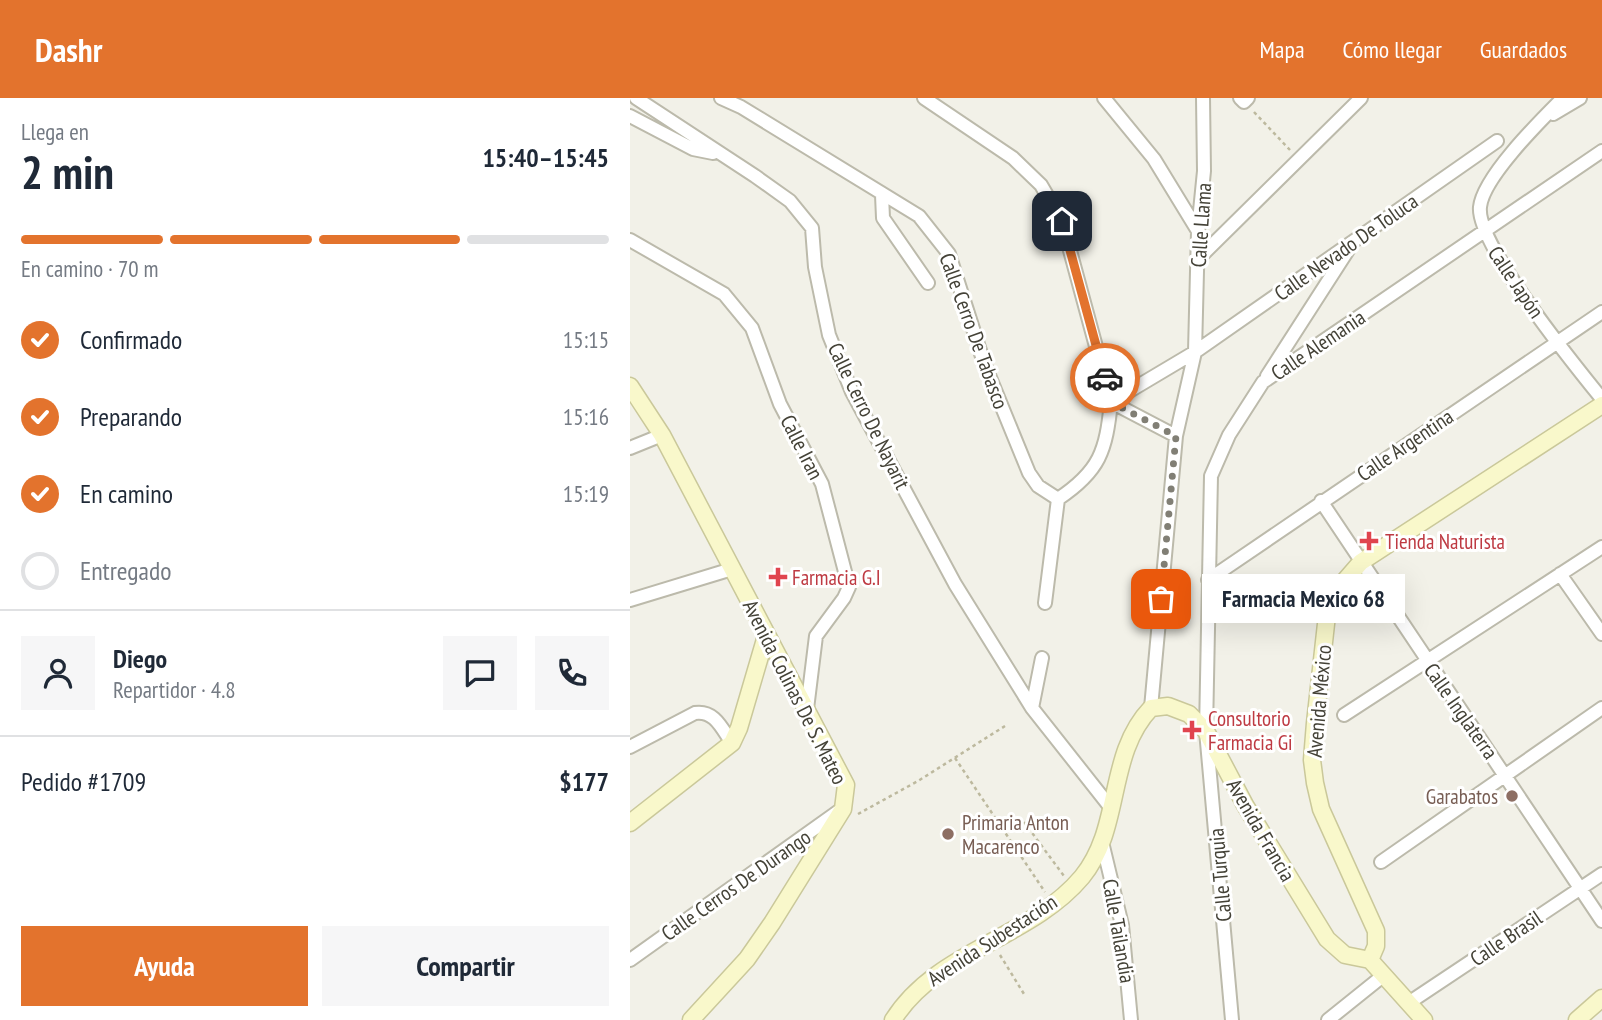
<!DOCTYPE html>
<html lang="es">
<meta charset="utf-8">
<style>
body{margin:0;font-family:"PT Sans Narrow",sans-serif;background:#f6f6f7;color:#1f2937;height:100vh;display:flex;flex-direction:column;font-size:26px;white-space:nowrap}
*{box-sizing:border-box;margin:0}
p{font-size:23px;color:#747a83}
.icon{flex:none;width:38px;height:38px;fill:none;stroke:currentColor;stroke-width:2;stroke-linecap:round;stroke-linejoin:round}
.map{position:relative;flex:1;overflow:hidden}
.details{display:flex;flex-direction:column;background:#fff;width:630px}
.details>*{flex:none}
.pin{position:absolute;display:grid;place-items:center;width:60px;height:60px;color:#fff;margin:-30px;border-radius:14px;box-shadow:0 4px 10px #0006}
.courier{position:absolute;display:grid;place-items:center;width:70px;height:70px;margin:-35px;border:5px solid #e3732d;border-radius:50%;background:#fff;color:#222;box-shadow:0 2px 9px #0007}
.bubble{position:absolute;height:49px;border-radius:0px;background:#fff;box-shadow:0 7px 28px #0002;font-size:23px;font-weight:700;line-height:49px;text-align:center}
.summary em{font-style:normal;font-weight:700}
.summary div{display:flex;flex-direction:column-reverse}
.summary{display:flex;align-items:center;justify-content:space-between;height:119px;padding:0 21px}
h1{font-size:46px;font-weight:700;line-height:52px}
.bar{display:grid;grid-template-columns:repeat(4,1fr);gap:10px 7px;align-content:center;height:84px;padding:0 21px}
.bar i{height:9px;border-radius:5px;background:#e0e1e3}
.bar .active{background:#e3732d}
.bar p{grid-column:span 4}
.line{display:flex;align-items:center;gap:18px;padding:0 21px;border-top:2px solid #e0e1e3}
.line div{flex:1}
.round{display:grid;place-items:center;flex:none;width:74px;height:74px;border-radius:0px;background:#f6f6f7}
ol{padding:0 21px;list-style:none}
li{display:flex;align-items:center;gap:21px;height:77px}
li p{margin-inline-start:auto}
li .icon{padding:7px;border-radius:50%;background:#e3732d;color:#fff;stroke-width:4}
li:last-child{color:#747a83}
li i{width:38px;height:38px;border:4px solid #e0e1e3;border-radius:50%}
.action{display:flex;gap:14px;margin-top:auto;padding:14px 21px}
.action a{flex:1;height:80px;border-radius:0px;background:#e3732d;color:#fff;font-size:28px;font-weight:700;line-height:80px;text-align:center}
.action a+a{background:#f6f6f7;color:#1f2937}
header{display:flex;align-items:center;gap:42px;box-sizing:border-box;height:98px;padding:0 35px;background:#e3732d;color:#fff}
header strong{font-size:33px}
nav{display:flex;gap:38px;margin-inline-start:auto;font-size:24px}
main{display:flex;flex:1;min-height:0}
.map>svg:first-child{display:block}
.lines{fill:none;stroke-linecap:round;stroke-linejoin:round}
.street-casing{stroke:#bcbaab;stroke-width:16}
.secondary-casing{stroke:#cac89a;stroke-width:19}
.path{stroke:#bdb99e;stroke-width:2.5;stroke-dasharray:3.5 3.5;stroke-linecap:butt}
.street{stroke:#fff;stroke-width:12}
.secondary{stroke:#f9f8cb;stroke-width:16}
.done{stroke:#817f75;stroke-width:7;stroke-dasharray:0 12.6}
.route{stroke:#e3732d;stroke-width:9}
.health-dot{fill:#e0444e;stroke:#fff;stroke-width:2.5}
.education-dot{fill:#8d6e63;stroke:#fff;stroke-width:2.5}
.labels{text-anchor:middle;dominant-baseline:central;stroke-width:6;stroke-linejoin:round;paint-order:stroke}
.street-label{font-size:21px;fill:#444237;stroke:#fff}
.health-label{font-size:21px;fill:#be3a42;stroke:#fff;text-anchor:start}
.education-label{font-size:21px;fill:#785e54;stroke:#fff;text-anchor:end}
</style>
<header>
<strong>Dashr</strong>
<nav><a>Mapa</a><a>Cómo llegar</a><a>Guardados</a></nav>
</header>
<main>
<section class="details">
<div class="summary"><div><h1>2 min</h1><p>Llega en</p></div><em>15:40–15:45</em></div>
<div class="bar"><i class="active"></i><i class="active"></i><i class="active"></i><i></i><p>En camino · 70 m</p></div>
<ol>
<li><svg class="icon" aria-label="check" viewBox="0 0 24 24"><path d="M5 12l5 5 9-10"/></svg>Confirmado<p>15:15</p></li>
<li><svg class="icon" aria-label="check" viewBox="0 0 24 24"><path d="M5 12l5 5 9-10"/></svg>Preparando<p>15:16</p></li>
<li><svg class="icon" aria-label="check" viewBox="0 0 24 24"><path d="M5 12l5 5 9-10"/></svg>En camino<p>15:19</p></li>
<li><i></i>Entregado</li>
</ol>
<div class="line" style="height:126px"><a class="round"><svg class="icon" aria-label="person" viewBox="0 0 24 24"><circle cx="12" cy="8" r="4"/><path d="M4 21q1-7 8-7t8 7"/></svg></a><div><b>Diego</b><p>Repartidor · 4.8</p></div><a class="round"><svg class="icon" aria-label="chat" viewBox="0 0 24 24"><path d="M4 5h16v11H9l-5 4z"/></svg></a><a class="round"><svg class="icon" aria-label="phone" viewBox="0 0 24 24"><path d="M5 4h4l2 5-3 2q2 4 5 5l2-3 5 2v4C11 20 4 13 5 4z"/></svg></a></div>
<div class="line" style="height:91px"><div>Pedido #1709</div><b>$177</b></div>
<div class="action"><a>Ayuda</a><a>Compartir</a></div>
</section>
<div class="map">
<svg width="972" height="922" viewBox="0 0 972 922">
<rect width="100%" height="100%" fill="#f2f1e8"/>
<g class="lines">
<defs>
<path id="street" d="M6,0L125,78L160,103L182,130L185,169L199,237L222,294L325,486L402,610L481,710
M91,0L111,9L289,118L319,156L354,265L399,375L408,388L428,401
M294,0L383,60L411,87L432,123L481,304L546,338
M474,0L524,61L568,133
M610,0L614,4L618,0
M933,0C911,22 853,79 850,109C846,146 946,269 972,301
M923,16L950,0
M0,18L63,51L83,55
M252,97L253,120L298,185
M0,142L94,196L122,230L150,306L192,386L219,489L214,500L186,538L177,611
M568,161L731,0
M637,278L720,149
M0,350L32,337
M428,401C470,373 476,353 481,304L565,254L867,43
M691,403L972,823
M930,476L972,536
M578,482L972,214
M0,502L102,471
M415,505L428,401
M402,610L412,560
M521,610L546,338L565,254L568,133L574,73L573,0
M714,617L972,449
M0,649L65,615C85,612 92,631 102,645
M472,744L492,827L501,922
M751,764L972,610
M0,862L209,713
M780,904L972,776
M602,922L576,633L581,378L599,337L633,284L972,53
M698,922L754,877"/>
<path id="secondary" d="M0,288L32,337L216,687L213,711L142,825L117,861L61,922
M0,725L102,645L109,630L136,538
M740,862L746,848V833L691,711L685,685L682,662L685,625L697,517L711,487L731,464L972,307
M740,862L794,922
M263,922C307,852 400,841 452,779C493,729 476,657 521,610L538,608L559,616L576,633L615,707L697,841L715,857L740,862
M947,922L972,900"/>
</defs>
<!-- street casing -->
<use href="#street" class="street-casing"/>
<!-- secondary casing -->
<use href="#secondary" class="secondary-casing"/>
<!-- path -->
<path class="path" d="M624,14L660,52
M325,660L415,794
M228,716L288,683L375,628
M394,724L434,778
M370,857L394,896"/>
<!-- street -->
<use href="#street" class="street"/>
<!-- secondary -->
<use href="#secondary" class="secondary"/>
</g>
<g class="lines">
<!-- done -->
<path class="done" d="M475,280L481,304L546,338L531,501"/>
<!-- route -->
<path class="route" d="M432,123L475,280"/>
</g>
<!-- markers -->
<g class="health-dot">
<path d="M735.5 432.5h7v7h7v7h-7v7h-7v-7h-7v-7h7z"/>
<path d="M144.5 468.5h7v7h7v7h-7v7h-7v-7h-7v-7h7z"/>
<path d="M558.5 621.5h7v7h7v7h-7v7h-7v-7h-7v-7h7z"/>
</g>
<g class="education-dot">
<circle cx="882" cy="698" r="7"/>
<circle cx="318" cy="736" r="7"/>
</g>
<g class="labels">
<!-- street labels -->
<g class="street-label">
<text transform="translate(571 127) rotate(-86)">Calle Llama</text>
<text transform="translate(716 149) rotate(-35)">Calle Nevado De Toluca</text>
<text transform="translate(886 184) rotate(56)">Calle Japón</text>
<text transform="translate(344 233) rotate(70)">Calle Cerro De Tabasco</text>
<text transform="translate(688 247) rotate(-34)">Calle Alemania</text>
<text transform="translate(239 318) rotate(64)">Calle Cerro De Nayarit</text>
<text transform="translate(775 347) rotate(-34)">Calle Argentina</text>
<text transform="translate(172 349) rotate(63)">Calle Iran</text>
<text transform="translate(165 594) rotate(63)">Avenida Colinas De S. Mateo</text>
<text transform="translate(689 603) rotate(-85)">Avenida México</text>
<text transform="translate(831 613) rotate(55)">Calle Inglaterra</text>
<text transform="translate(631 732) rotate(60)">Avenida Francia</text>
<text transform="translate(590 777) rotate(-95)">Calle Turquia</text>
<text transform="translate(106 787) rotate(-35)">Calle Cerros De Durango</text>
<text transform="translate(489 833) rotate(80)">Calle Tailandia</text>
<text transform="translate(876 840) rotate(-34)">Calle Brasil</text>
<text transform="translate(362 842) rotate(-33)">Avenida Subestación</text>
</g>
<!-- health labels -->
<g class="health-label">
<text x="755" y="443">Tienda Naturista</text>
<text x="162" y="479">Farmacia G.I</text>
<text x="578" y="620">Consultorio<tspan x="578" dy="24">Farmacia Gi</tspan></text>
</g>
<!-- education labels -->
<g class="education-label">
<text x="868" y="698">Garabatos</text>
<text x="332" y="724" text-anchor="start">Primaria Anton<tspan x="332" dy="24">Macarenco</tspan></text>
</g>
</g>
</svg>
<div class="pin" style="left:531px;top:501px;background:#ea580c"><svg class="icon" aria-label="bag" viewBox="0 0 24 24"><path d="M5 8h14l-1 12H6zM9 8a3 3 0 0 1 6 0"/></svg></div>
<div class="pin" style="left:432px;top:123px;background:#1f2937"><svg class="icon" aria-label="home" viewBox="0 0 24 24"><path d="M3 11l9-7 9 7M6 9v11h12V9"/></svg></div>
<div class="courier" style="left:475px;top:280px"><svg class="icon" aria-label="car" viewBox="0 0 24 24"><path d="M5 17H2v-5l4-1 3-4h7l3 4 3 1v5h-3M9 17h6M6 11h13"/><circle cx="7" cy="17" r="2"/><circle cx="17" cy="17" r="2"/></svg></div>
<div class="bubble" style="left:572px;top:476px;width:203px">Farmacia Mexico 68</div>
</div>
</main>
